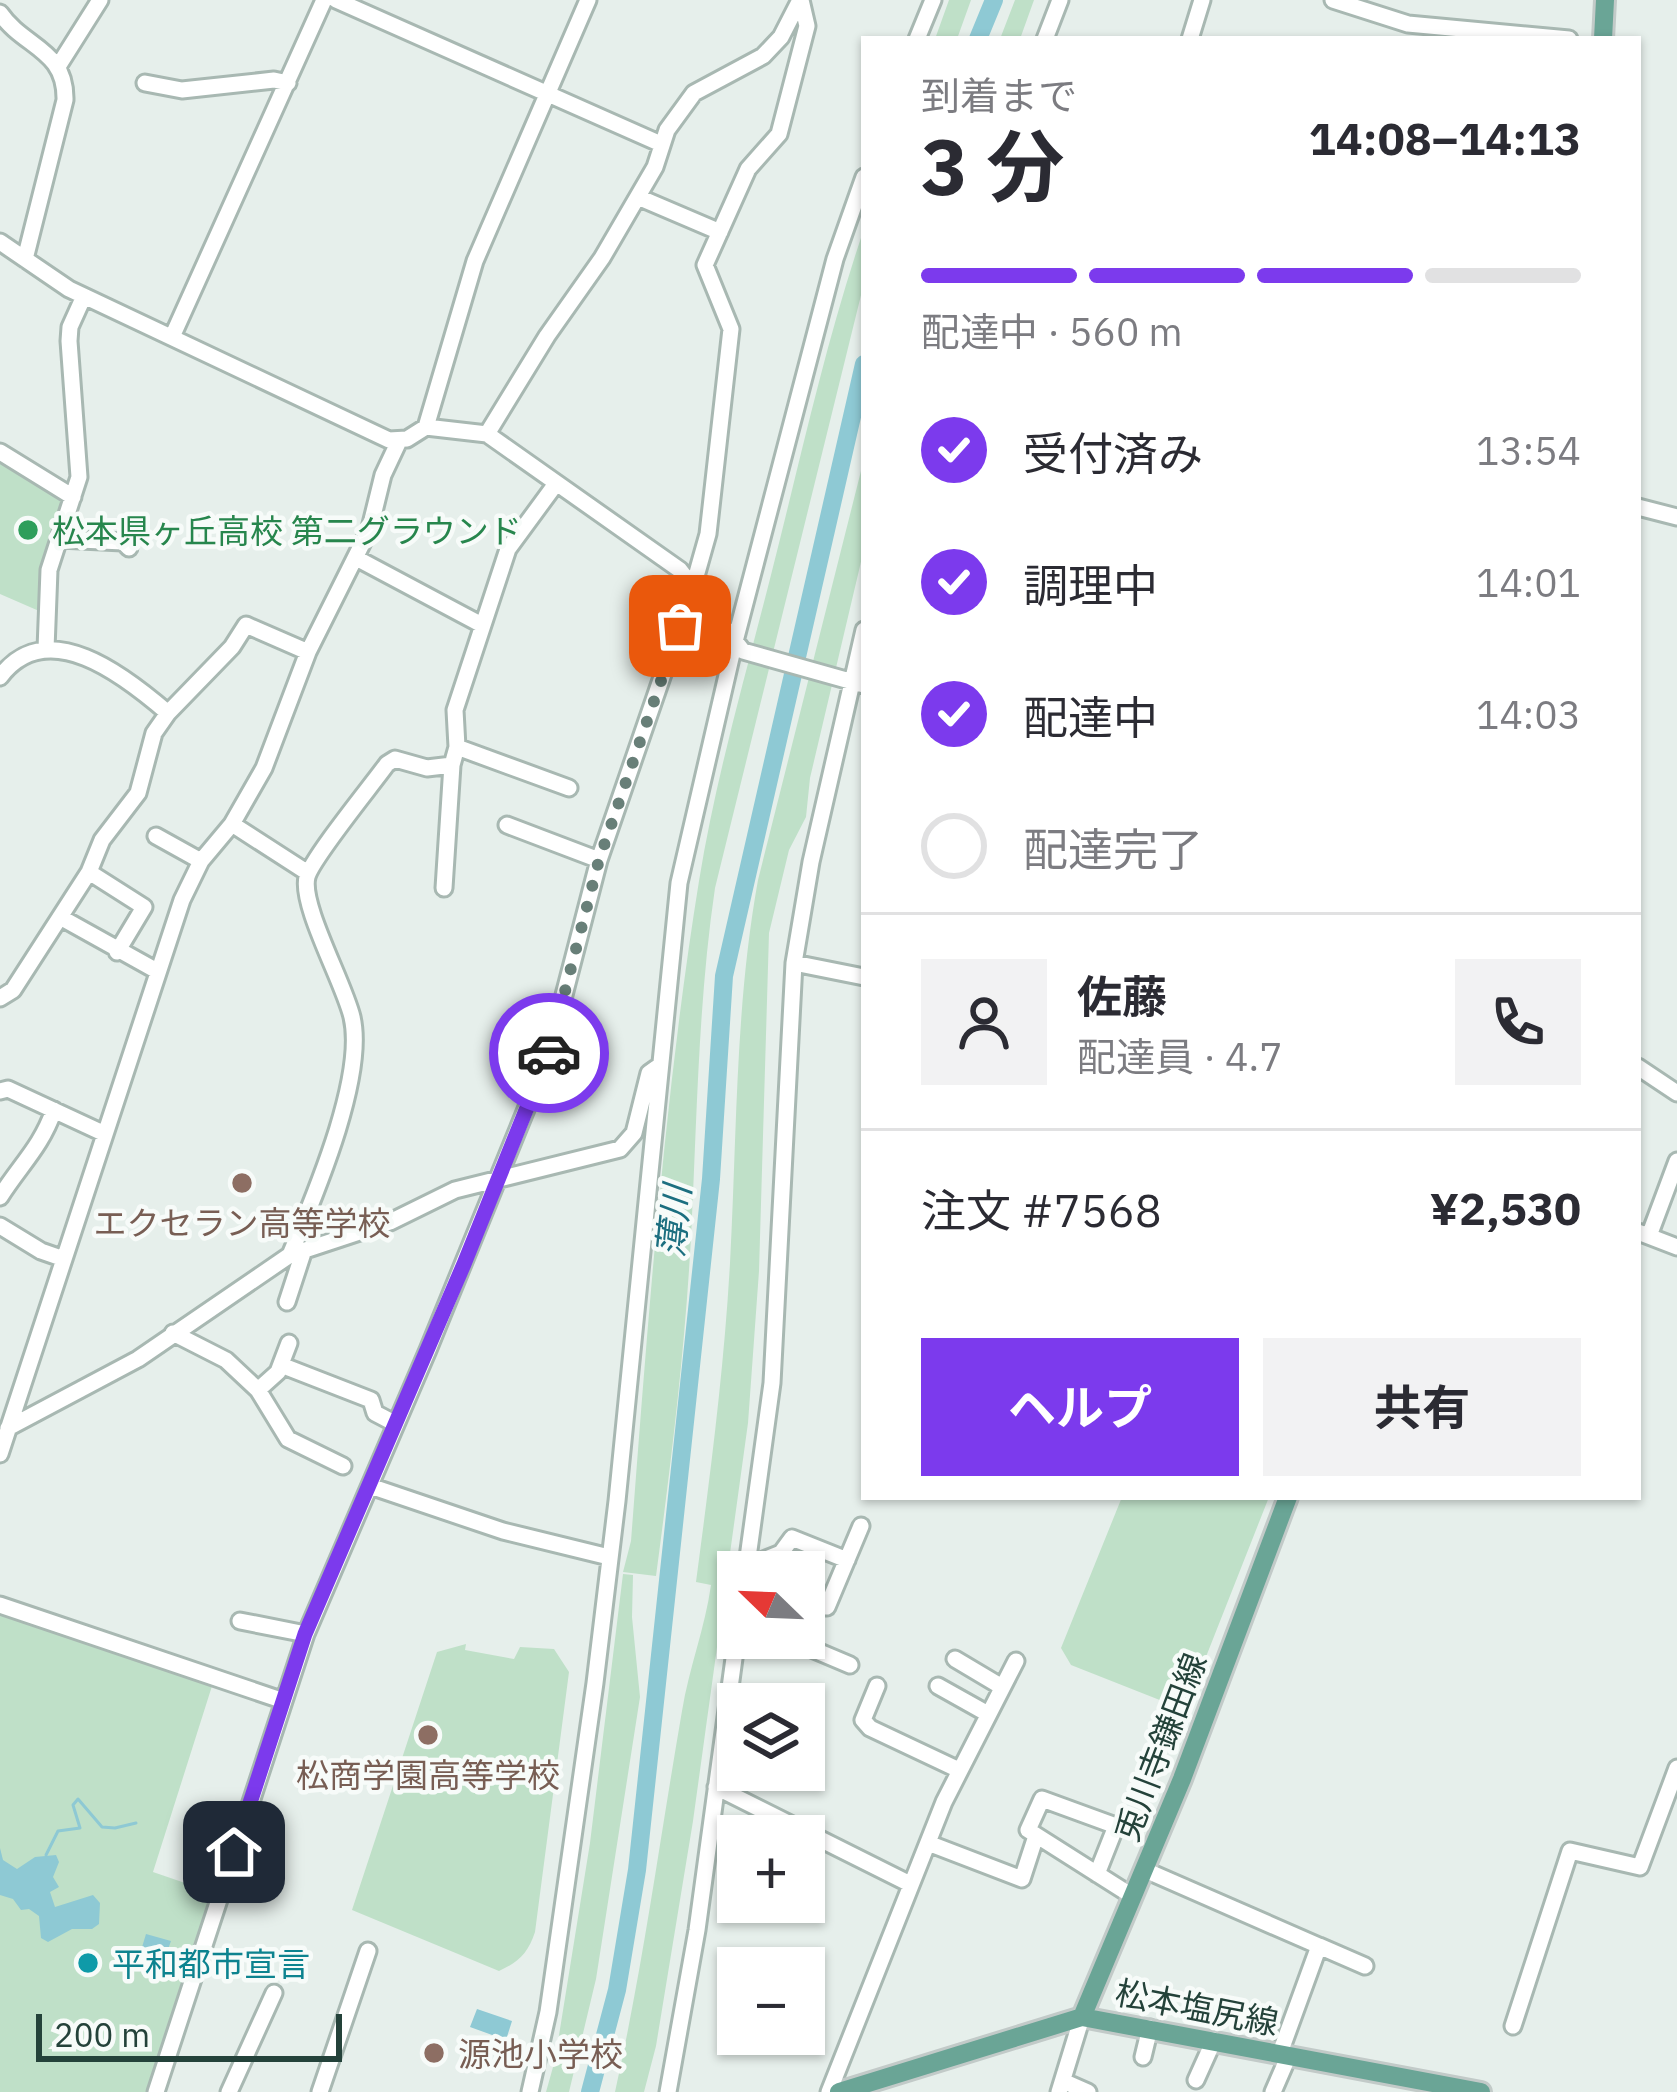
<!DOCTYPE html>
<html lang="ja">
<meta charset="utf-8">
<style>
body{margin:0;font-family:"IBM Plex Sans","Noto Sans JP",sans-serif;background:#f2f2f3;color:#2b2b33;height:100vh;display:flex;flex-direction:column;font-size:45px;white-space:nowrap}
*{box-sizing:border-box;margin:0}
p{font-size:39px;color:#7c7c81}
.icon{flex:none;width:66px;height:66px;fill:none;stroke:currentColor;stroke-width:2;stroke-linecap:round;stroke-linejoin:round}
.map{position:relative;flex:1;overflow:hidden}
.panel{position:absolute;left:861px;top:36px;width:780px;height:1464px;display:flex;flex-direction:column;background:#fff;border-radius:0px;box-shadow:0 3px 9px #0004}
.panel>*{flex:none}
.needle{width:78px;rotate:293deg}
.buttons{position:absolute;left:717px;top:1551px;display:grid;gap:24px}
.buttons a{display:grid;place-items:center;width:108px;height:108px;border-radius:0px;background:#fff;box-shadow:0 3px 9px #0004;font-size:60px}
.scale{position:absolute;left:36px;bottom:30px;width:306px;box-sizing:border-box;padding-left:12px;border:6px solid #24423a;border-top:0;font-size:33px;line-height:42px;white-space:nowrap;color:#24423a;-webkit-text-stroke:9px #f7fbf9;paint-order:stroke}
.pin{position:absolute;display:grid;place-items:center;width:102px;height:102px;color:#fff;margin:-51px;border-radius:24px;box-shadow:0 6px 18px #0006}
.courier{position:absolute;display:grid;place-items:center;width:120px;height:120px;margin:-60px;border:9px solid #7c3aed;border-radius:50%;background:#fff;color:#222;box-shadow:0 3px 15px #0007}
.head em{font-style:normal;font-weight:700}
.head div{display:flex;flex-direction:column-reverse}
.head{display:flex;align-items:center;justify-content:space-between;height:204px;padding:0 60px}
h1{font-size:78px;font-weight:700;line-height:90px}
.bar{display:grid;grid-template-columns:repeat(4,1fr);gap:18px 12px;align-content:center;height:144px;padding:0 60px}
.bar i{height:15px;border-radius:9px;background:#e1e1e2}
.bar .on{background:#7c3aed}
.bar p{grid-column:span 4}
.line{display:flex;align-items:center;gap:30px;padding:0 60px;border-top:3px solid #e1e1e2}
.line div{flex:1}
.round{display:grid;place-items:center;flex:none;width:126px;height:126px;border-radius:0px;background:#f2f2f3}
ol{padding:0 60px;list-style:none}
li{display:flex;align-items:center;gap:36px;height:132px}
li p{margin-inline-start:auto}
li .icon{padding:12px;border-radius:50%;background:#7c3aed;color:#fff;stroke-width:4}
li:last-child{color:#7c7c81}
li i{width:66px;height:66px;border:6px solid #e1e1e2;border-radius:50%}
.primary-button{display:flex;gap:24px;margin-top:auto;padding:24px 60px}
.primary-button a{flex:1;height:138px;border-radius:0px;background:#7c3aed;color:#fff;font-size:48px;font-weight:700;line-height:138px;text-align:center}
.primary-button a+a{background:#f2f2f3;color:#2b2b33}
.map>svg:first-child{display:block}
.green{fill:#bfe0c8}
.water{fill:#8ec9d4}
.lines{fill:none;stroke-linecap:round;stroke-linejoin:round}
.stream{stroke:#8ec9d4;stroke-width:3}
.river{stroke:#8ec9d4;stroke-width:18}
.minor-casing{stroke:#a8b8b2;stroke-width:21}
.major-casing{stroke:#c2cac8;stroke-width:24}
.minor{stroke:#fff;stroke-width:15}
.major{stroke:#6aa596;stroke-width:18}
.done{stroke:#687f78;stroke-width:12;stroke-dasharray:0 21.6}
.route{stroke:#7c3aed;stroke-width:15}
.leisure-dot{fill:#2e9e5b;stroke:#f7fbf9;stroke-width:4.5}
.education-dot{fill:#8d6e63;stroke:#f7fbf9;stroke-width:4.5}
.culture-dot{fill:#0f9aa8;stroke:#f7fbf9;stroke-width:4.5}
.labels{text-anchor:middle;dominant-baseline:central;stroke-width:9;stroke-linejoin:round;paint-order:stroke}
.leisure-label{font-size:33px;fill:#27864d;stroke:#f7fbf9;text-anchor:start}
.education-label{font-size:33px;fill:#785e54;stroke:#f7fbf9}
.street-label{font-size:33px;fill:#24423a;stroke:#f7fbf9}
.culture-label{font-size:33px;fill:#0d838f;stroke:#f7fbf9;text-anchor:start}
.water-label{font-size:36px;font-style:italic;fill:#1c6f80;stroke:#f7fbf9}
</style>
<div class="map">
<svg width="1677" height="2092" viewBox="0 0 1677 2092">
<rect width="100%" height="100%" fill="#e6efeb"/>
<!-- green -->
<path class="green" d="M949,0H971L957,39H935Z
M1015,0H1034L1020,39H1000Z
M864,229V283L715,888C698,1003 697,1120 691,1237C685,1350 671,1463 656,1576L623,1572L631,1541C648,1321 664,1098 699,881C716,776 746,674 772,571C801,457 826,340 864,229Z
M0,457L67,497L46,614L0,594Z
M864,459V549L810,778L806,817L789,850L769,933L759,1271L748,1423L693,1821L656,2046L644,2092H615C643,1966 660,1838 682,1711C689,1668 705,1628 711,1585L696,1582C710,1476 724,1370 730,1263C737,1135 735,1007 758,880Z
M1122,1497H1269L1185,1710L1071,1665L1061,1648Z
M623,1574L633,1575L632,1617L640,1697L596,1979L569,2092H546L555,2060L590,1843Z
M0,1614L212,1686L153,1872L214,1893L151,2092H0Z
M466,1644L465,1650L514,1659L520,1647L554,1649L569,1672L535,1932C528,1953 519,1962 499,1971L352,1910L437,1652Z"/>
<!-- water -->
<path class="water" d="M0,1848L3,1860L17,1869L35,1857L56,1855L59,1862L53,1877L59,1887L50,1892L55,1907L93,1895L100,1903L99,1924L92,1929H72L48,1942L41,1938L39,1916L29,1909L21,1910L13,1899L0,1895Z
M146,1934L171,1941L162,1966L139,1957Z
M477,2009L512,2021L506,2040L470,2027Z"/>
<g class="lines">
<!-- stream -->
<path class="stream" d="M46,1855L58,1831L80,1828L73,1805L78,1799L102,1827L115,1828L136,1823"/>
<!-- river -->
<path class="river" d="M978,39L994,0
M590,2092L617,1990L637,1870L711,1179L724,976L864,364"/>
<defs>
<path id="minor" d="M336,0L661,144
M1333,0L1408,24L1569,39
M0,13C24,48 66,49 65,100L25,259
M917,39L933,0
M1045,39L1060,0
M1190,39L1202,0
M59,65L100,0
M145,83L182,90L274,80L288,83
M638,197L720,232
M0,242L69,289L389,440L407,439L426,427L487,434L680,570L743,651L864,685
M172,337L324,0
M426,427L475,261L588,0
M487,434L547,336L602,258L655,167L667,130L694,93L763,56L781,37L800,0
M0,452L73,497
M1638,507L1677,517
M59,539L123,542L129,548
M358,559L482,625
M46,649L49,570L79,477L69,341L70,327L84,296
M0,677C47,614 125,676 168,713
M457,747L569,788
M232,824L308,873
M507,825L599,860
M156,836L201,861
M89,872L144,907L117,952
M444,888L452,765
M60,917L157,971
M794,963L864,977
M0,998L13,990L89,872L102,840L138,793L154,733L168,713L232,647L246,625L308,652
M1638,1067L1677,1093
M0,1091L8,1089L105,1134
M0,1197C21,1164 41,1147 54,1110
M0,1226L41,1251L64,1259
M1638,1232L1677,1247
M1649,1236L1677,1161
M290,1255C314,1197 366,1077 352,1017C344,983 300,905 307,877C312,858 372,785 387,764L395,759L427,768L452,765L457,747L455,710L508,549L555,485
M287,1302L303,1253
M173,1333L226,1360L258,1390L278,1372L289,1343
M281,1365L371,1400L375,1413L396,1424
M258,1390L288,1439L343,1466
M8,1428L138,1359L290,1255L390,1222L455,1190L620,1149L634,1133L649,1073L656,1068
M0,1454L182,900L201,861L232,824L264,768L308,652L370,528L383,475L399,441
M370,1486L503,1531L609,1557
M746,1567L781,1553L792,1538L847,1560
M746,1572L772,1383L794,963L811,862L864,630
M804,1597L827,1607L861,1526
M0,1605L284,1701
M240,1621L306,1634
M786,1638L850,1665
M955,1659L1002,1687
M877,1686L863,1720L870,1728L959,1770
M938,1686L988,1714
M716,1787L910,1884
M928,1843L1022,1879L1036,1836
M1145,1870L1319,1946
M1097,1874L1116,1826L1042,1799L1028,1830L1132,1896
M1513,2026L1570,1851L1640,1867L1677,1768
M1280,2053L1319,1946L1365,1966
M1143,2057L1150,2028
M1196,2080L1214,2040
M1063,2081L1088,2092
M156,2092L306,1634L428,1350L549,1053L599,860L693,587L708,534L731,329L705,265L748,169L779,134L807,26L801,0
M229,2092L274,1993
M320,2092L368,1951
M530,2092L548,2012L595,1683L617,1501L679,883L734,645L835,259L864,177
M668,2092L697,1930L738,1629
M829,2092L944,1802L1016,1661
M1059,2092L1082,2017
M1273,2092L1289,2055"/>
<path id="major" d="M1603,39L1605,0
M1082,2017L1182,1779L1288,1497
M839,2092L1082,2017L1481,2092"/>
</defs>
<!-- minor casing -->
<use href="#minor" class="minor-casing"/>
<!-- major casing -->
<use href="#major" class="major-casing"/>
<!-- minor -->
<use href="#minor" class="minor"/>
<!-- major -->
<use href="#major" class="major"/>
</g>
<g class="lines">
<!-- done -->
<path class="done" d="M549,1053L599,860L680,626"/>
<!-- route -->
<path class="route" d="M234,1852L305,1634L464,1264L549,1053"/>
</g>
<!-- markers -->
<circle class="leisure-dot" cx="28" cy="530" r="12"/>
<g class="education-dot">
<circle cx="242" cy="1183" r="12"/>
<circle cx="428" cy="1735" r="12"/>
<circle cx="434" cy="2053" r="12"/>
</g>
<circle class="culture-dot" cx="88" cy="1963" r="12"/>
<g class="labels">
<!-- leisure labels -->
<g class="leisure-label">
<text x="52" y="530">松本県ヶ丘高校 第二グラウンド</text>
</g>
<!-- education labels -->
<g class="education-label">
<text x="242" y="1222">エクセラン高等学校</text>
<text x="428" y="1774">松商学園高等学校</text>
<text x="458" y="2053" text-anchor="start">源池小学校</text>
</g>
<!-- street labels -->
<g class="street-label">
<text transform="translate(1160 1747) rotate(-69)">兎川寺鎌田線</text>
<text transform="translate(1197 2007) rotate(11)">松本塩尻線</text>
</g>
<!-- culture labels -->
<g class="culture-label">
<text x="112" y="1963">平和都市宣言</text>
</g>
<!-- water labels -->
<g class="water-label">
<text transform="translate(673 1221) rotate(-84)">薄川</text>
</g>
</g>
</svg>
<div class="buttons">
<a><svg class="needle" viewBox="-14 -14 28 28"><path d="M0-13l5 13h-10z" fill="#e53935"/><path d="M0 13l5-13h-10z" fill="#7c7c81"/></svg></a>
<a><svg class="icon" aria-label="layers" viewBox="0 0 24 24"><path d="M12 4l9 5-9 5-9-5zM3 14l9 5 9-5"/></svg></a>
<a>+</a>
<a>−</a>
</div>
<div class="scale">200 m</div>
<div class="pin" style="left:680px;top:626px;background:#ea580c"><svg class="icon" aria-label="bag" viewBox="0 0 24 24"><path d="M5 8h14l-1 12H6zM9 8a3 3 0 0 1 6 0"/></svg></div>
<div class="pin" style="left:234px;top:1852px;background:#1f2937"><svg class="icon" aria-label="home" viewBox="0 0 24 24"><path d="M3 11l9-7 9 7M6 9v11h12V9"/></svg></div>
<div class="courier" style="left:549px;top:1053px"><svg class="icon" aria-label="car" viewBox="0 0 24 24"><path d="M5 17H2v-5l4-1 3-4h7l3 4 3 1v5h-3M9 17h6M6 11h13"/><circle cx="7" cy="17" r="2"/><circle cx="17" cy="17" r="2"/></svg></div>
<section class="panel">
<div class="head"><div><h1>3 分</h1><p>到着まで</p></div><em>14:08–14:13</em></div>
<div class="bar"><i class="on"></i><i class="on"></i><i class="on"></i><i></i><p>配達中 · 560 m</p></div>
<ol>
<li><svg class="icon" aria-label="check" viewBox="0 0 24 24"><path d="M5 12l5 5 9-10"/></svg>受付済み<p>13:54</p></li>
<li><svg class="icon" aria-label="check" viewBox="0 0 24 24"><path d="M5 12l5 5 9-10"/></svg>調理中<p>14:01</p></li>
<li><svg class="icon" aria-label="check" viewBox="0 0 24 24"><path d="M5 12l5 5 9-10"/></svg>配達中<p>14:03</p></li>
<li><i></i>配達完了</li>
</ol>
<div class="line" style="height:216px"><a class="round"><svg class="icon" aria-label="person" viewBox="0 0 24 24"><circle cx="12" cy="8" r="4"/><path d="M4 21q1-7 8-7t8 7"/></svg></a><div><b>佐藤</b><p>配達員 · 4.7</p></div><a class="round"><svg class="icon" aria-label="phone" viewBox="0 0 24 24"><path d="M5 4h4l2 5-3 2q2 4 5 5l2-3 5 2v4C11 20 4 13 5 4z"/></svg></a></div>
<div class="line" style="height:156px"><div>注文 #7568</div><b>¥2,530</b></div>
<div class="primary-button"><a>ヘルプ</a><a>共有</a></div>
</section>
</div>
